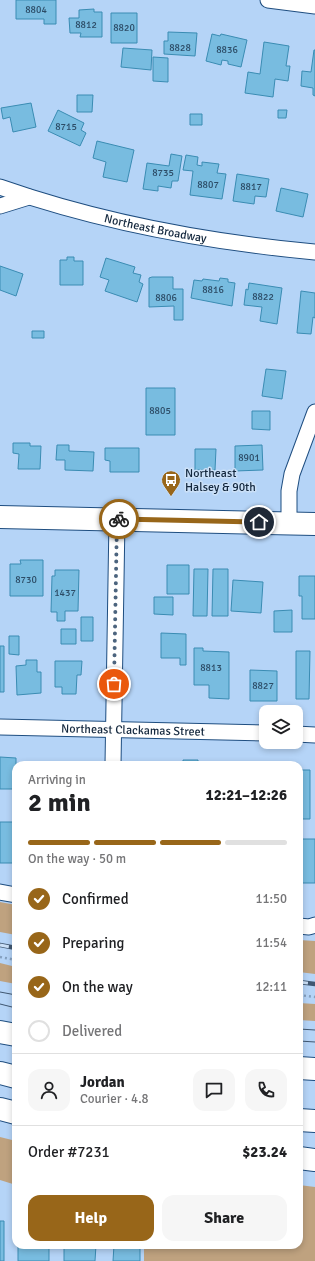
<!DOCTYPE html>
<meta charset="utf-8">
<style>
body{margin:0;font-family:Signika,sans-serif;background:#f6f6f6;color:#202124;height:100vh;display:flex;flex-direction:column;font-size:15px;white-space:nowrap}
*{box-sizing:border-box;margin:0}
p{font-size:13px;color:#757577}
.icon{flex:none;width:22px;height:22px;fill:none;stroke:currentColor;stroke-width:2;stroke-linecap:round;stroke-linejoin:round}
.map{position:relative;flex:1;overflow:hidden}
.panel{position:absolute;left:12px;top:761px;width:291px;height:488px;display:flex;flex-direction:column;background:#fff;border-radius:12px;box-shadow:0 2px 6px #0003}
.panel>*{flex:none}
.controls{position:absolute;left:259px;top:705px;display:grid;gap:8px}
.controls a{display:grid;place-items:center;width:44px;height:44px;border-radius:8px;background:#fff;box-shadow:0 2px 6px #0003;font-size:20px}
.pin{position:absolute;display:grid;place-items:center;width:34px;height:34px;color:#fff;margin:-17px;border:2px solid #fff;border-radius:50%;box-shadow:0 1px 4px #0007}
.courier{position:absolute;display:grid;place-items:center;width:40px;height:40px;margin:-20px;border:3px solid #986619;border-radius:50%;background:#fff;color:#222;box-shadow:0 1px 5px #0007}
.head em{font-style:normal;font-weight:700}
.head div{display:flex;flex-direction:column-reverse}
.head{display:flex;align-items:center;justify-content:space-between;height:68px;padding:0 16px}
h1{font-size:26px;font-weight:700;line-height:30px}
.bar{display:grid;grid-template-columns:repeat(4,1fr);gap:6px 4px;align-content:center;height:48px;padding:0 16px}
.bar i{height:5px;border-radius:3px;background:#e0e0e0}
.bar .on{background:#986619}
.bar p{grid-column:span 4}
.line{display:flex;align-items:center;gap:10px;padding:0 16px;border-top:1px solid #e0e0e0}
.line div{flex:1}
.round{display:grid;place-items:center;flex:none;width:42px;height:42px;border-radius:12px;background:#f6f6f6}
ol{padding:0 16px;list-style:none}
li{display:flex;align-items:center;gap:12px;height:44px}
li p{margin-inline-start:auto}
li .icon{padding:4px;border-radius:50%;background:#986619;color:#fff;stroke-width:4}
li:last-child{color:#757577}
li i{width:22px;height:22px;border:2px solid #e0e0e0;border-radius:50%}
.primary-button{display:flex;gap:8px;margin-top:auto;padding:8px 16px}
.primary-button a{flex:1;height:46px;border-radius:12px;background:#986619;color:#fff;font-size:16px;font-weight:700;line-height:46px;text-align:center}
.primary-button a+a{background:#f6f6f6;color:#202124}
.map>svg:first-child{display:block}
.green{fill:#bfa27f}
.building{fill:#78bce0;stroke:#3a8cb3}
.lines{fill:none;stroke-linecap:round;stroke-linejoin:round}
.minor-casing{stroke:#1f4e80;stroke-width:17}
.primary-casing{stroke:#1f4e80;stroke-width:24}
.motorway-casing{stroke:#1f4e80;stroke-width:24}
.path{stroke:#849fbe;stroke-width:2.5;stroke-dasharray:2 3;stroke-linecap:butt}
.minor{stroke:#fff;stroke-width:15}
.primary{stroke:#fff;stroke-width:22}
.motorway{stroke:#fff;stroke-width:22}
.tram{stroke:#405771;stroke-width:1}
.rail-casing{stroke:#405771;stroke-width:4.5}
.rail{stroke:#cbe0f7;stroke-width:3;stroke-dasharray:9;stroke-linecap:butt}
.done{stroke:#4c647e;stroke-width:4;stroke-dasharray:0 7.2}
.route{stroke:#986619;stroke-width:5}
.labels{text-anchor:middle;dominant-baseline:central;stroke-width:3;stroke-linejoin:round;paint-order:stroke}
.number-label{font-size:10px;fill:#2c4c66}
.street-label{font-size:12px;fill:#13273d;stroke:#cbe0f7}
.poi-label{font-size:12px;fill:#13273d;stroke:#cbe0f7;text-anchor:start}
</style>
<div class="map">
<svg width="315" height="1261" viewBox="0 0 315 1261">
<rect width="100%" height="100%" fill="#b5d4f7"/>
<!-- green -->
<path class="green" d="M0,902L16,905V935L0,932Z
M299,940L315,941V974L299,972Z
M0,963L16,967V984L0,981Z
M299,1003L315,1004V1021L299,1020Z
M0,1137L16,1141V1185L0,1180Z
M299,1185L315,1187V1261H144V1245H299Z"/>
<!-- building -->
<path class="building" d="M16,0H56V24H44V19H16Z
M94,9V12H102V37H80L81,33H70L69,18H79V10Z
M111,13H137V43H111Z
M168,32L197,33L195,56L164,54V41H168Z
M212,34L220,36L221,34L247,40L241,67L228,64V61L222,60L221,65L206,61Z
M264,42L289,46L286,66H290L288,81L275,79L273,97L245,93L248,72L260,74Z
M123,48L152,50L151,70L121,67Z
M314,50H315V96L313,95V88L301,86L302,71L311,72Z
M153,57L168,58V82L153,81Z
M77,95H93L92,112H77Z
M31,103L36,127L13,132L10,117L3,119L1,108Z
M58,110L84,123L81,130L86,133L80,146L48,131Z
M278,110H287L286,118H278Z
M190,114H202V125H190Z
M97,141L134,150L127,182L103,177L106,162L93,158Z
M171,154L182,156L178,181H172L171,188L158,186V191L143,189L147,163L169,166Z
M186,155L198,157L197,165L202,166V162L219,164L217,173L226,174L222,199L190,195L193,171L183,170Z
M237,174L269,179L266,197L255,196L254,204L233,201Z
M281,188L308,194L303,217L276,211Z
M67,257H74V261H83V285H60V260H67Z
M106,258L135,267L133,273L141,275L139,282L143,284L137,302L105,291L109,280L100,277Z
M0,266L23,274L16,296L0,290Z
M152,277H173V289H183V320H174V306L149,307V278Z
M220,278L228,279V282L235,283L232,306L191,298L194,280L202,281L203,279L219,281Z
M249,283L282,288L277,324L260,321L262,307L244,305L246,289L248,290Z
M301,291L315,293V318L313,317L311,334L297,333Z
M32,331H44V338H32Z
M266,369L286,371L282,399L262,396Z
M146,388H175V435H146Z
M252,411H270V430L252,429Z
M13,443H30V446H41L40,469H18L19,454L13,453Z
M57,445H69V451L94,452L93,471L65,470V460H56Z
M262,445L263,470L235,471V446Z
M105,448H139V472H110V461L105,460Z
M195,449H216L215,470H195Z
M20,560H43V596H10V564H21Z
M167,565H189V594H167Z
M194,569H208L207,616H193Z
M213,569H228V616H212Z
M55,570H79L78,611H65V621H57V612H51L52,576H55Z
M299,576H315V619H302V596H299Z
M233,580L263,582L261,613L231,611Z
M154,597H173V615L154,614Z
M292,610V632H274V611Z
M81,617H93V641H81Z
M61,629H76V644H61Z
M161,633L186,634V665H180V658H161Z
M9,636H19V655L9,654Z
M0,646H4V692H0Z
M194,648H203V651L229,652V699L209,698V685H194Z
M296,651H310L309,699H296Z
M26,660H37V672H41V693L17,695L16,666L26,665Z
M55,661H82L81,675H77L76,694H62V687H55Z
M250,670L277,671V701H250Z
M0,757L16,758V789H0Z
M183,760H198V765H183Z
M232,762H254V765H232Z
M274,762H288V765H274Z
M299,770H310V819H299Z
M0,822H16V863H0Z
M299,839H315V883H299Z
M0,1221H4V1261H0Z
M18,1245H49V1261H18Z
M64,1245H96L95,1261H64Z
M114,1245H140V1261H113Z"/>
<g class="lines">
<defs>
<g id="minor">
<path d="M268,0L315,6"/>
<path id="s1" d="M0,187C103,223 207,242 315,252"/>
<path d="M0,206L29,197"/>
<path d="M289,523V491L292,474L315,412"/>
<path id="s2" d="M0,727L266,733"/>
<path d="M296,734L315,735"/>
<path d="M113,765L117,519"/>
<path d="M0,892L16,895"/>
<path d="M299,926L309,927L315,925"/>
</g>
<path id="primary" d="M0,517L315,524"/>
<path id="motorway" d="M0,1032L16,1035
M299,1068L315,1069
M0,1073L16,1077
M0,1109L16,1113
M299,1120L315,1121
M299,1158L315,1160"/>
</defs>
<!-- minor casing -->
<use href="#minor" class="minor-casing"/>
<!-- primary casing -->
<use href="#primary" class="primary-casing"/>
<!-- motorway casing -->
<use href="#motorway" class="motorway-casing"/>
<!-- path -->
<path class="path" d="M0,957L16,960
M299,995L315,997"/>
<!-- minor -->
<use href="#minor" class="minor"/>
<!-- primary -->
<use href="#primary" class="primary"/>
<!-- motorway -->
<use href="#motorway" class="motorway"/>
<!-- tram -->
<path class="tram" d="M0,992L16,995
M0,1004L16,1008
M299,1029L315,1030
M299,1041L315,1042"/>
<defs>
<path id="rail" d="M0,945L16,948
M299,982L315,984"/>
</defs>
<!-- rail casing -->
<use href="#rail" class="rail-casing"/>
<!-- rail -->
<use href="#rail" class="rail"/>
</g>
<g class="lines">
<!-- done -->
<path class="done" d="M114,684L117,519H119"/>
<!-- route -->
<path class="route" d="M119,519L259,522"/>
</g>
<!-- icons -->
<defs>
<symbol id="bus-pin" viewBox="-11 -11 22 30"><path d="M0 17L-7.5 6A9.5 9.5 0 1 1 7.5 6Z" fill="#986619" stroke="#cbe0f7"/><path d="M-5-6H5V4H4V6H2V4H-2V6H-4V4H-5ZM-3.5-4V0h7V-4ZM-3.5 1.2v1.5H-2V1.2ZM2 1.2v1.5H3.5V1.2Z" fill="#fff"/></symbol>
</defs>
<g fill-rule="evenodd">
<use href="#bus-pin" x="160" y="469" width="22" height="30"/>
</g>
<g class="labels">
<!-- number labels -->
<g class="number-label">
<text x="36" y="10">8804</text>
<text x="86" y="25">8812</text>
<text x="124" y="28">8820</text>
<text x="180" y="48">8828</text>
<text x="227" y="50">8836</text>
<text x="66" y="127">8715</text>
<text x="163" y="173">8735</text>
<text x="208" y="185">8807</text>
<text x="251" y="187">8817</text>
<text x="213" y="290">8816</text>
<text x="263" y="297">8822</text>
<text x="166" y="298">8806</text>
<text x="160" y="411">8805</text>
<text x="249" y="458">8901</text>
<text x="26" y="580">8730</text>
<text x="65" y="593">1437</text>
<text x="211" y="668">8813</text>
<text x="263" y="686">8827</text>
</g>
<!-- street labels -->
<g class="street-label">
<text stroke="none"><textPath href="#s1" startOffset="161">Northeast Broadway</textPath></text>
<text stroke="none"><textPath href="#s2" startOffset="133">Northeast Clackamas Street</textPath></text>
</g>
<!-- poi labels -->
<g class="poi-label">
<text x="185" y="473">Northeast<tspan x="185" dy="14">Halsey &amp; 90th</tspan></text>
</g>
</g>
</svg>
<div class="controls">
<a><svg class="icon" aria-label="layers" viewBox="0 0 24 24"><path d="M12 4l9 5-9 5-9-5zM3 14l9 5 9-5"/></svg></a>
</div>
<div class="pin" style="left:114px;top:684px;background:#ea580c"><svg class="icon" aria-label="bag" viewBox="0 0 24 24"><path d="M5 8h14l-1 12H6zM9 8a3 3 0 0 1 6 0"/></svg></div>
<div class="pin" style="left:259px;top:522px;background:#1f2937"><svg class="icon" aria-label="home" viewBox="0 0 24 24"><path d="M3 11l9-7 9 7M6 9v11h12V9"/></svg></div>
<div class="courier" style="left:119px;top:519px"><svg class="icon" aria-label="bike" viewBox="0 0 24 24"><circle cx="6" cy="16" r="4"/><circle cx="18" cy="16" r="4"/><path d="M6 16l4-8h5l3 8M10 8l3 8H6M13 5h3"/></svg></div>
<section class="panel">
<div class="head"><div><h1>2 min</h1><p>Arriving in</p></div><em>12:21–12:26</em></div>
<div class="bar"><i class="on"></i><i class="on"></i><i class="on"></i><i></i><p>On the way · 50 m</p></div>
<ol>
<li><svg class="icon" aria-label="check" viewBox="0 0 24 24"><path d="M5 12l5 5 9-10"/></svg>Confirmed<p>11:50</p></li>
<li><svg class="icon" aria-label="check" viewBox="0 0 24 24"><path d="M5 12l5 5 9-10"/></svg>Preparing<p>11:54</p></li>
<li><svg class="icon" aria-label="check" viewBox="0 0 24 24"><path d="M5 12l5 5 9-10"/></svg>On the way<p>12:11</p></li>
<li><i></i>Delivered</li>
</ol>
<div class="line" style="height:72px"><a class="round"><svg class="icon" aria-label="person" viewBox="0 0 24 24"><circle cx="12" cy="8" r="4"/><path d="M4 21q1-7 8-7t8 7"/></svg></a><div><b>Jordan</b><p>Courier · 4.8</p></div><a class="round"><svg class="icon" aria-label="chat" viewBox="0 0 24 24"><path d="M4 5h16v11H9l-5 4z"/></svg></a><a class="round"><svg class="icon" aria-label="phone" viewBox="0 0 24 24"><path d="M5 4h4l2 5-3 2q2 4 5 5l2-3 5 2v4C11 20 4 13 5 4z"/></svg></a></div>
<div class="line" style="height:52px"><div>Order #7231</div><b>$23.24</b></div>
<div class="primary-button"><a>Help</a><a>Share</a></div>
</section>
</div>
